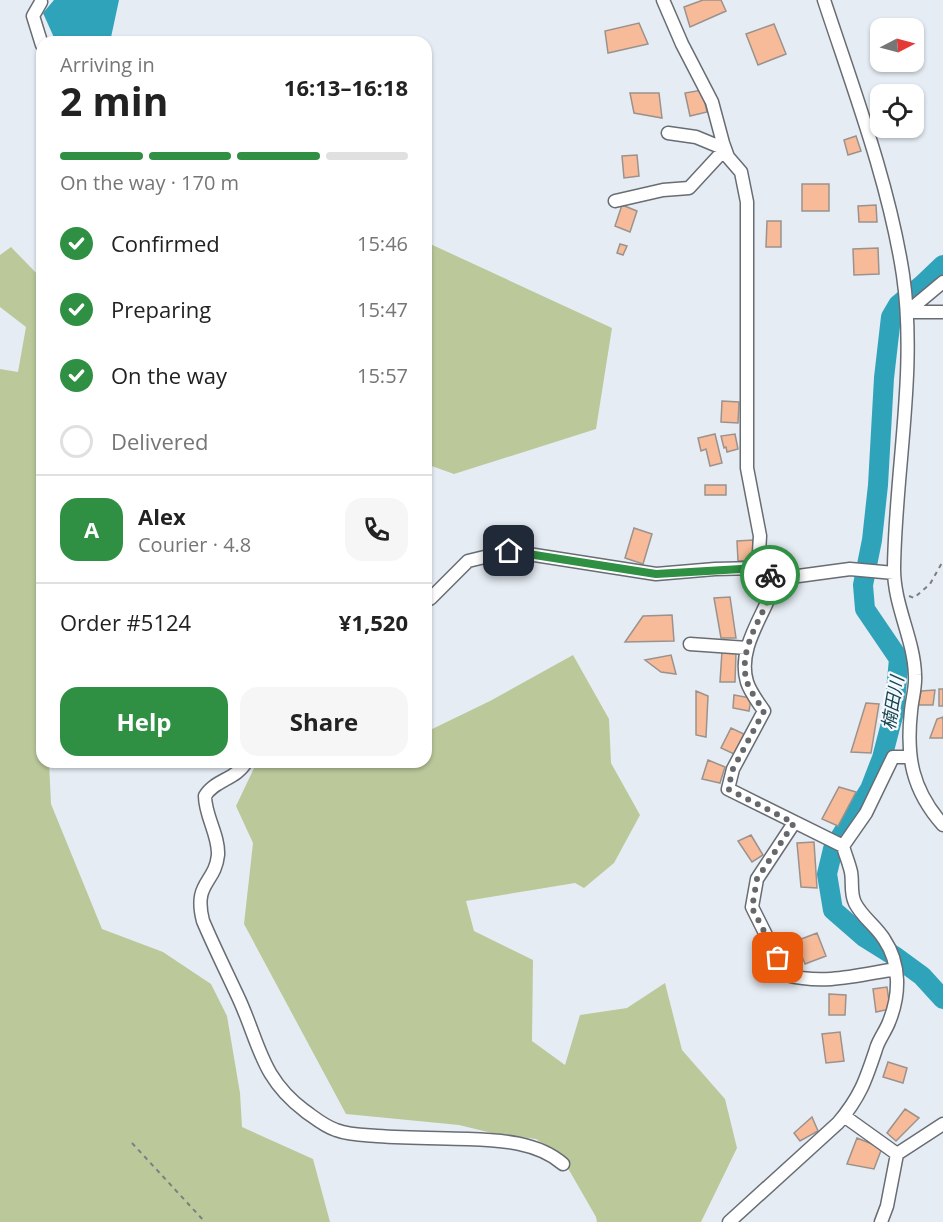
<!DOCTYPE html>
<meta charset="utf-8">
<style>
body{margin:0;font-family:"Open Sans","Noto Sans JP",sans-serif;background:#f6f6f6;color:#222;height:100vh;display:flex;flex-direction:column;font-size:22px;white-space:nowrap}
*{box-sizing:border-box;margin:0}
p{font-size:20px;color:#767676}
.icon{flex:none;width:33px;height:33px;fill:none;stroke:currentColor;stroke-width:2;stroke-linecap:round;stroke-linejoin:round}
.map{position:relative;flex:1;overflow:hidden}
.drawer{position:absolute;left:36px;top:36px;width:396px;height:732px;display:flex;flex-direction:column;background:#fff;border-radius:18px;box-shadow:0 2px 4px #0004}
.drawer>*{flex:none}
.needle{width:39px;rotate:84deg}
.buttons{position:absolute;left:870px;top:18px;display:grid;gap:12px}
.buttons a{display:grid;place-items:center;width:54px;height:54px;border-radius:12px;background:#fff;box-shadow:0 2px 4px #0004;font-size:30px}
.pin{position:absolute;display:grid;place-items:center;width:51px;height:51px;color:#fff;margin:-26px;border-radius:12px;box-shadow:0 3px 9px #0006}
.courier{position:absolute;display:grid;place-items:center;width:60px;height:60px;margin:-30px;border:4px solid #2f8f42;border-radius:50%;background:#fff;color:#222;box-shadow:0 2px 8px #0007}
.overview em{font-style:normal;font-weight:700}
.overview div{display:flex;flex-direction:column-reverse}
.overview{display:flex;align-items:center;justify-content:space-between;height:102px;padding:0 24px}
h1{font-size:39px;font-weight:700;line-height:45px}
.bar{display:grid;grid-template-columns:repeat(4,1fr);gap:9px 6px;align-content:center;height:72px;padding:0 24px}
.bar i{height:8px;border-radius:4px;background:#e0e0e0}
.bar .active{background:#2f8f42}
.bar p{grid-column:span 4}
.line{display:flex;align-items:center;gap:15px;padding:0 24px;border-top:2px solid #e0e0e0}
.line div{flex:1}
.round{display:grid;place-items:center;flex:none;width:63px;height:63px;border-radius:18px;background:#f6f6f6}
ol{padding:0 24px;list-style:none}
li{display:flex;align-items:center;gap:18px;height:66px}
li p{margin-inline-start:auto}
li .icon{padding:6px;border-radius:50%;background:#2f8f42;color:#fff;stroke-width:4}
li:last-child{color:#767676}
li i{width:33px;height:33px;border:3px solid #e0e0e0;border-radius:50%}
.button{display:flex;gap:12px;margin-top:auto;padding:12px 24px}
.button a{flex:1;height:69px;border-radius:18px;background:#2f8f42;color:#fff;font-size:24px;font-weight:700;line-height:69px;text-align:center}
.button a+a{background:#f6f6f6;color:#222}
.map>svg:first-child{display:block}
.green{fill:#bbc89a}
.water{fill:#2fa3ba}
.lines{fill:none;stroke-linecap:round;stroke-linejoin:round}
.river{stroke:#2fa3ba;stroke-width:20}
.building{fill:#f7bb99;stroke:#9b928d;stroke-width:1.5}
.minor-casing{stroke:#686d74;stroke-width:15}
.path{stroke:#7b7f84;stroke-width:2;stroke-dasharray:4.5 4.5;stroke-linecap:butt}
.minor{stroke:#fff;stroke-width:12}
.done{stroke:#65696d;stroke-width:6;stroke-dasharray:0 10.8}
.route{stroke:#2f8f42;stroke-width:8}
.labels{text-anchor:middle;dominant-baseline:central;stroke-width:4.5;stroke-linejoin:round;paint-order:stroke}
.water-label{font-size:18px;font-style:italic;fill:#164651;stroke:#f5f9fe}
</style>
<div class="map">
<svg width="943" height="1222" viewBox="0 0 943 1222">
<rect width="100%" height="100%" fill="#e6ecf4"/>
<!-- green -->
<path class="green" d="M426,242L612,328L596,429L454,474L426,464Z
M11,247L42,279V762H49L51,804L102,929L163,952L211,984L227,1016L240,1093L242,1127L313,1159L330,1222H0V369L18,372L26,327L0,307V255Z
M573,655L609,719L611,763L640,815L614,863L584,888L575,883L466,901L474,931L533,960L532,1041L565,1065L580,1015L627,1008L665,983L682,1050L725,1099L737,1148L701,1222H597L596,1217L569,1170L551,1149L536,1139L496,1134L459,1125L346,1114L244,924L253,843L236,806L257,762H426V732L490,701Z"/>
<!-- water -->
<path class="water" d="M54,0H119L110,42H56L43,13Z"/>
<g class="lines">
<!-- river -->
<path class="river" d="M943,265L922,285L898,305L891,317L884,378L878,485L872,540L863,585L865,609L899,659L894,712L882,758L870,789L833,849L827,874L833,910L864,937L896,957L922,976L943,999"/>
</g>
<!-- building -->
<path class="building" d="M703,0H721L726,11L690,27L684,7Z
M639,23L648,44L608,53L605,31Z
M774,24L786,54L758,65L746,34Z
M702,90L707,112L690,116L685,93Z
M630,93H659L662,118L634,113Z
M856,136L861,151L848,155L844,140Z
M637,155L639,176L624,178L622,156Z
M802,184H829V211H802Z
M622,205L637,211L630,232L615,226Z
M876,205L877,222H859L858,206Z
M767,221H781V247H766Z
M620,244L627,246L623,255L617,253Z
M878,248L879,274L854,275L853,249Z
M722,401L739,402L738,423L721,422Z
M715,434L722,463L710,466L706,449L701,451L698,438Z
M735,434L738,449L727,452L726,447L724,448L721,436Z
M705,485H726V495H705Z
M634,528L652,534L643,564L625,558Z
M753,540L754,560L738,561L737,541Z
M730,597L736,638H721L714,598Z
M672,615L674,641L625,642L643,616Z
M722,651L736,652L735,682H720Z
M671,655L676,674L661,672L645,660Z
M939,689H943V706H939Z
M935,690L933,705H918L921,691Z
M696,691L708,696L706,737L696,735Z
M734,695L751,698L749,711L733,708Z
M866,703L879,704L871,753L851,752Z
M943,717V738H930L937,719Z
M731,728L744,734L734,754L721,748Z
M708,760L725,767L720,783L702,779Z
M839,787L856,792L838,826L822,819Z
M751,835L763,855L752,862L738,841Z
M814,842L817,888L801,887L797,843Z
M817,933L826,956L805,964L796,941Z
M887,987L890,1009L876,1012L873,989Z
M829,994L846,995L845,1015H829Z
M840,1032L844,1061L826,1063L822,1034Z
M888,1062L907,1068L903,1083L883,1077Z
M905,1109L919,1118L896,1141L887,1133Z
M812,1117L818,1131L800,1141L794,1133Z
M857,1138L882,1148L874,1169L847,1164Z"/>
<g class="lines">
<defs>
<path id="minor" d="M663,0L682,44L712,102L723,143L728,157L741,172L747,202V468L760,536L758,568
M824,0C853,88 889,183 903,275C917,371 895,472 894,569C894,606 914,639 915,675C916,687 912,699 911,711C906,757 912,790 943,825
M41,2L33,16L42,45
M615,201L663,190L689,188L725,149L696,137L668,133
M907,312L943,282
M907,312H943
M426,601L431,598L468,561L509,551L656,574L715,569L758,568L776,579L850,569L894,573
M690,644L747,648
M246,762C237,779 214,780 205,796C205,816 219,835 218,855C215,884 193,882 203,921C214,947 227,973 239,999C260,1045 261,1078 305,1111C315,1118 324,1126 336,1130C349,1135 363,1135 377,1136C407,1138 438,1138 468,1139C500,1140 538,1142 563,1164
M794,823L757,879L752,907L786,975C825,985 858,975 896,969
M843,846L866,813L893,757H910
M844,1116L897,1154
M729,1222L838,1123C861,1096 866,1079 877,1046C880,1038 886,1030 889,1022C900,995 901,964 884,939C876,926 862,917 855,903C850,893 853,883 851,872C849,863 845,854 843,846L728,789L733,769L764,711C758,702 750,692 747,682C736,646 768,611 776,579
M881,1222L887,1206L897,1154L943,1124"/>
</defs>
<!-- minor casing -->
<use href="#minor" class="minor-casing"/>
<!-- path -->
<path class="path" d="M909,596L914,598L930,584L943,561
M132,1143L205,1222"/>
<!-- minor -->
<use href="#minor" class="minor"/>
</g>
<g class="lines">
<!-- done -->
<path class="done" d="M770,575L776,579C768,611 736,646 747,682C750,691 758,702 764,711L733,769L728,789L794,823L757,879L752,908L778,958"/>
<!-- route -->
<path class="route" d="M509,551L656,574L758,568L770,575"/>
</g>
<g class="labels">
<!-- water labels -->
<g class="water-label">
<text transform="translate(892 703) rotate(-80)">楠田川</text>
</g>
</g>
</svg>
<div class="buttons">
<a><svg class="needle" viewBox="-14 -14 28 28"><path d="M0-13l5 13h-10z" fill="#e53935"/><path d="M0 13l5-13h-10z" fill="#767676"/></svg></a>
<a><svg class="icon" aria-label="locate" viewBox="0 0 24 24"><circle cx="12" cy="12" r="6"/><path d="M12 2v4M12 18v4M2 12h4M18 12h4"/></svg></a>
</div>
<div class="pin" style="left:778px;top:958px;background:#ea580c"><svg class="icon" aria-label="bag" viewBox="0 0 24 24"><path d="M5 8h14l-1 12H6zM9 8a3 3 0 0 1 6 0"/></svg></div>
<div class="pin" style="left:509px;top:551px;background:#1f2937"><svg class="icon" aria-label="home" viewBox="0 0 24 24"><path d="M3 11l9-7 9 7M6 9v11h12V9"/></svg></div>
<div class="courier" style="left:770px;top:575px"><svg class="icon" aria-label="bike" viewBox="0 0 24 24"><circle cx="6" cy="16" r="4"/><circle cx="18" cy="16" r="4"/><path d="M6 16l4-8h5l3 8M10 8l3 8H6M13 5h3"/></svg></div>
<section class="drawer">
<div class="overview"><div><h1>2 min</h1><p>Arriving in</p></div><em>16:13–16:18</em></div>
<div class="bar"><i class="active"></i><i class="active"></i><i class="active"></i><i></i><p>On the way · 170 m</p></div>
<ol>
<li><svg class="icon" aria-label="check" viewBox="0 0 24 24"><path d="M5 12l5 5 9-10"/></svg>Confirmed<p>15:46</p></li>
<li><svg class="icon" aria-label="check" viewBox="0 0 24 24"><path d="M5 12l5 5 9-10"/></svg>Preparing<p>15:47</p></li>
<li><svg class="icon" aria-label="check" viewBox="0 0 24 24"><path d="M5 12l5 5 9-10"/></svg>On the way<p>15:57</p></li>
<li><i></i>Delivered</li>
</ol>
<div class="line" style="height:108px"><b class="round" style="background:#2f8f42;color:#fff">A</b><div><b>Alex</b><p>Courier · 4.8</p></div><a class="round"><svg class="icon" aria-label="phone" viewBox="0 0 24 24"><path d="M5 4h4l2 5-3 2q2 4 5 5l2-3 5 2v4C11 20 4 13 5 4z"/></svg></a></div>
<div class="line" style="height:78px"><div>Order #5124</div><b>¥1,520</b></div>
<div class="button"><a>Help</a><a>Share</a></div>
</section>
</div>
